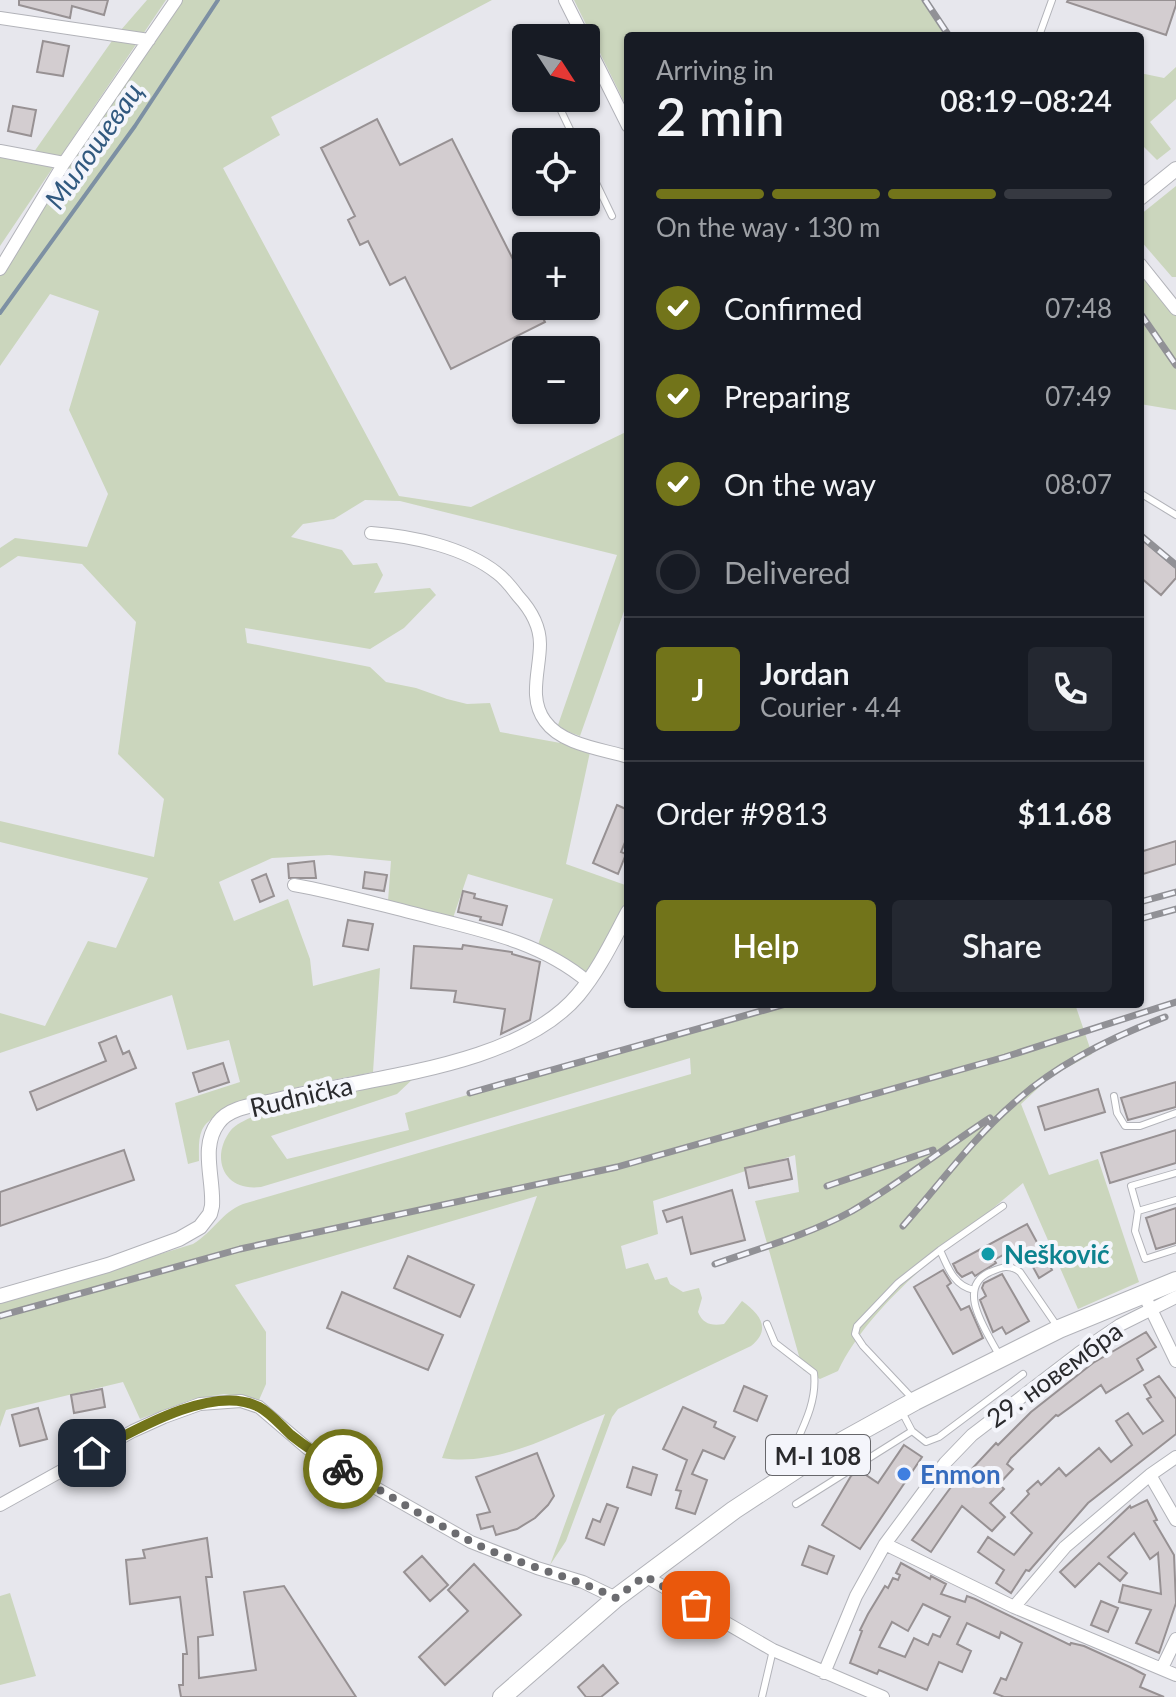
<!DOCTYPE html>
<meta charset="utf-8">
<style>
body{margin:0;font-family:Lato,sans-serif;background:#242831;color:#f1f3f6;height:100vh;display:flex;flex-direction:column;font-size:30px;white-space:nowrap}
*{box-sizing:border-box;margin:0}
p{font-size:26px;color:#9ea1a6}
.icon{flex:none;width:44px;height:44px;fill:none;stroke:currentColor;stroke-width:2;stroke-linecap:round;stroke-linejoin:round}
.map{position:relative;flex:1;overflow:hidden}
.drawer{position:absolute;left:624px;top:32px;width:520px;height:976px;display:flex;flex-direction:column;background:#171b24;border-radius:8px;box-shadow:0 2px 6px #0004}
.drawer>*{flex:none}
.needle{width:52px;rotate:126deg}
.controls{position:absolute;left:512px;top:24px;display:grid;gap:16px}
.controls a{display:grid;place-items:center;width:88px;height:88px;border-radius:8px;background:#171b24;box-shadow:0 2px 6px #0004;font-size:40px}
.pin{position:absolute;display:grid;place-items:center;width:68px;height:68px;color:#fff;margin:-34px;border-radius:16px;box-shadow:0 4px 12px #0006}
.courier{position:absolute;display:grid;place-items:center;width:80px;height:80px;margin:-40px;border:6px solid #72741a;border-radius:50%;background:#fff;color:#222;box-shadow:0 2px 10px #0007}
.head em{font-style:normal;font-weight:600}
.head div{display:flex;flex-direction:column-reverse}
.head{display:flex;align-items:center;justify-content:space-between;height:136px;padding:0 32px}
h1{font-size:52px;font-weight:600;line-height:60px}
.bar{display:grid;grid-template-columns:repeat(4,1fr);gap:12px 8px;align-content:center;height:96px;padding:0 32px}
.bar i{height:10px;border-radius:6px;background:#363941}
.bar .selected{background:#72741a}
.bar p{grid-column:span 4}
.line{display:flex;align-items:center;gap:20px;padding:0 32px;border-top:2px solid #363941}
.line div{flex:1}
.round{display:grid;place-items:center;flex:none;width:84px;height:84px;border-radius:8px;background:#242831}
ol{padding:0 32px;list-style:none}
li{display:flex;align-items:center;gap:24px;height:88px}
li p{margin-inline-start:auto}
li .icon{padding:8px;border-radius:50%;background:#72741a;color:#fff;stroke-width:4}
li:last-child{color:#9ea1a6}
li i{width:44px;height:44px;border:4px solid #363941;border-radius:50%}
.button{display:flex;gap:16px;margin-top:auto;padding:16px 32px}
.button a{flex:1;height:92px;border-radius:8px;background:#72741a;color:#fff;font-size:32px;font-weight:600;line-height:92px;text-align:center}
.button a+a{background:#242831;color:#f1f3f6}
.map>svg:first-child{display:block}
.green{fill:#cbd6bd}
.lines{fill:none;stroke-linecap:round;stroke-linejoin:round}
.stream{stroke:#7d90a3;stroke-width:4}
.building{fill:#d3cdd0;stroke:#979193;stroke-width:2;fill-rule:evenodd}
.service-casing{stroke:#b2b3b9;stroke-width:8}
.minor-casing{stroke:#b2b3b9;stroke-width:14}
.tertiary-casing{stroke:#b2b3b9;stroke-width:16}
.primary-casing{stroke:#b2b3b9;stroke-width:20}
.service{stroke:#fff;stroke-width:6}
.minor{stroke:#fff;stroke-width:12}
.tertiary{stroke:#fff;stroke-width:14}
.primary{stroke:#fff;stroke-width:18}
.rail-casing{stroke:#919196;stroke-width:7}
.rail{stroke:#f4f5fb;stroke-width:4;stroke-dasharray:12;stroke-linecap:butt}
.done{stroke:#6c6c70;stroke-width:8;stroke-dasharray:0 14.4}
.route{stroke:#72741a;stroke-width:10}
.culture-dot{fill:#0f9aa8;stroke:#f4f5fb;stroke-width:3}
.shop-dot{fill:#3f7fe0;stroke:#f4f5fb;stroke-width:3}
.labels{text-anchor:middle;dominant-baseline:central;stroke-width:8;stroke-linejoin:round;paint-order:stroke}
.shield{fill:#f4f5fb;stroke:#67676b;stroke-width:2}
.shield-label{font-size:24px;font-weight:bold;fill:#2a2a2d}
.street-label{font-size:26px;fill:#2a2a2d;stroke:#f4f5fb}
.culture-label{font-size:26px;font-weight:bold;fill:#0d838f;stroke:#f4f5fb;text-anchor:start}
.shop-label{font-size:26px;font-weight:bold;fill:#366cbe;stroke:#f4f5fb;text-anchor:start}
.water-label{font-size:28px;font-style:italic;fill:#31597f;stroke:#f4f5fb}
</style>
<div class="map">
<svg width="1176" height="1697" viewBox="0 0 1176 1697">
<rect width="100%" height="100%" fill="#e7e7ed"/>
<!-- green -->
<path class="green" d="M147,0H166L0,246V154L29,159L114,38Z
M176,0H492L271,117L280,135L223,168L399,496L471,507L628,431V600L580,736L566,731L558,725L617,555L400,501L365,500L334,519L303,524L291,537L342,550L353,565L377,563L383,575L374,593L430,588L436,595L404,628L370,649L245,628L247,643L370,667L386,682L416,688L447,699L467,704L490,703L500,732L577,746L590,752L566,864L628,886C628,915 596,957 580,980L536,951L553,899L468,874L453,918L388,901L391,861L329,855L272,858L219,882L234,921L288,899L310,959L313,986L380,968L373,1072C337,1080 218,1097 202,1130C198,1139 199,1151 199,1161L188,1164L175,1103L240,1082L229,1040L187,1050L172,995L0,1053V1013L45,1026L88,941L116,948L148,878L0,842V821L154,857L164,799L118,754L136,622L82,564L18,556L0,568V548L15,538L87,547L108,494L69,410L99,311L50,294L0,366V267Z
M574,0H926L949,36H628V110Z
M1176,67V99L1150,122L1171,149L1157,160L1140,143V73L1164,78Z
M1176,186V277H1172L1140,240V215Z
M1140,269L1176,313V410L1140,404Z
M783,1004H1075L1092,1054L1050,1077L1021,1104L1049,1175L1098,1159L1139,1282L1078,1309L1023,1183C962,1236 872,1299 838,1371L820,1379L803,1370L755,1201L799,1192L795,1155L653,1201L658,1234L621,1246L626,1269L648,1263L655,1280L667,1277L670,1284L683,1292L699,1288L702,1298L698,1312C703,1324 711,1326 724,1324L742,1301C760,1314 772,1329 751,1346L618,1409L612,1417L566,1541L550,1565L605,1414C554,1434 498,1467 442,1458L537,1196L235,1285L266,1332V1384L259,1400L224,1394L193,1399L140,1419L123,1382L6,1410L0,1427V1303L193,1244C213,1232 221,1213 243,1204L691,1074L690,1058L261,1187C223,1192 210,1157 231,1130C249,1107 381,1084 416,1076L397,1094L271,1136L287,1159L409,1130L405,1113Z
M10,1593L36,1676L0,1685V1596Z"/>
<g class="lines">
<!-- stream -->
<path class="stream" d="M0,313L135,126L218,0"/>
</g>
<!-- building -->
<path class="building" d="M19,0H108L104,15L72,6L70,18L19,5Z
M1068,0H1176V5L1166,35L1067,2Z
M43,41L69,46L63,76L37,72Z
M13,106L36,110L31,136L8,131Z
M377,119L400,165L452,139L526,285V306H537L545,322L451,369L405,277L390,285L368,241L360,245L348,220L355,216L321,148Z
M1140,538L1176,568V578L1161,595L1140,577Z
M617,805L628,810V835L621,852L626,854L618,874L593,863Z
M1176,841V864L1140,875V852Z
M314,861L316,878H289L288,864Z
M365,872L387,875L384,891L363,888Z
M266,874L274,896L260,902L252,880Z
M463,891L475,894L474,898L507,906L502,925L480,920L481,917L458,912Z
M348,920L373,924L368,950L343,946Z
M463,945L512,952V954L540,962L530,1020L501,1034L505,1009L454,1002L456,991L411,988L414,946L462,949Z
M116,1036L123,1054L129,1051L136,1068L37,1110L30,1092L106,1061L99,1043Z
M223,1063L229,1082L199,1092L193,1073Z
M1176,1082V1107L1128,1120L1121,1098Z
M1098,1089L1105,1112L1045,1130L1038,1107Z
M1176,1130V1163L1110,1183L1101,1153Z
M124,1150L134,1180L0,1226V1192Z
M788,1159L792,1179L749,1188L745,1168Z
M732,1190L745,1240L691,1254L682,1217L667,1222L663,1211Z
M1176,1208V1243L1156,1249L1146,1218Z
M1027,1224L1052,1270L1039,1278L1021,1245L994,1260L996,1263L975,1276L972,1272L962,1277L957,1272L953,1264Z
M408,1256L474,1285L460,1317L394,1288Z
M943,1270L951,1283L947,1286L961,1310L969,1306L983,1338L953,1354L914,1287Z
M1002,1274L1029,1321L1006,1334L1002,1327L993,1332L980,1300L986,1296L982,1288L984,1283Z
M342,1292L443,1335L428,1370L327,1328Z
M1146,1332L1156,1347L1137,1359L1143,1370L1106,1393L1101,1385L1058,1416L1056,1415L1011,1458L1007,1464L1013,1469L999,1484L1004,1489L990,1503L1005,1517L992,1531L962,1506L931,1552L912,1540L954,1483L957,1485L996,1443L998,1445L1031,1412L1093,1363Z
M1159,1376L1176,1399V1434L1088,1503L1029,1571L1026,1570L1011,1593L996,1583L1004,1570L978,1552L988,1537L1014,1555L1032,1533L1011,1513L1029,1494L1027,1491L1038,1481L1041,1485L1059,1468L1066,1476L1099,1448L1111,1462L1132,1445L1116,1421L1128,1413L1143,1434L1163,1421L1147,1399L1151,1397L1144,1385Z
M744,1386L767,1396L757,1421L734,1411Z
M102,1389L105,1407L74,1413L71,1395Z
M683,1407L716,1422L714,1427L735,1437L724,1459L703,1450L692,1474L707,1480L695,1514L676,1508L681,1491L676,1490L687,1460L663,1449Z
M38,1408L47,1439L20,1446L12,1415Z
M904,1445L922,1457L860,1549L822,1525L851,1476L860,1471L878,1483Z
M537,1453L554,1496L548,1505L535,1518L517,1529L496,1535L493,1526L481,1529L477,1515L490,1512L476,1477Z
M633,1467L657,1475L651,1495L627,1487Z
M1147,1500L1157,1520L1154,1521L1174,1555L1176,1603L1159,1653L1136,1643L1151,1610L1119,1602L1123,1585L1161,1594L1158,1553L1150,1559L1134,1533L1108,1557L1127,1573L1120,1581L1099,1563L1075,1587L1060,1572L1130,1506L1131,1508Z
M607,1504L618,1508L604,1545L586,1538L593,1519L600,1522Z
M207,1538L212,1577H206L213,1635L198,1637L199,1678L256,1670L244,1592L284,1586L356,1697H181L179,1685H183V1654H187L180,1597L130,1604L126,1560L145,1558L143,1550Z
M809,1546L834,1556L827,1574L802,1565Z
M422,1556L448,1585L430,1601L404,1572Z
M901,1563L930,1579L931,1576L946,1584L941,1594L965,1602L967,1596L975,1599L1070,1645L1071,1643L1084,1646L1130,1667L1145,1675L1140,1687L1164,1697H1004L994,1693L1001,1678L1006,1680L1022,1643L1001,1632L999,1638L967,1623L957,1644L971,1651L962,1672L939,1662L927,1690L879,1670L877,1674L850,1663L862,1631L860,1630L868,1614L885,1586L888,1588L893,1578L898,1580L900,1575L896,1573ZM923,1604L950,1617L940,1637L933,1634L928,1645L914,1638L905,1657L879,1647L892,1622L908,1631Z
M474,1564L521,1615L445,1685L419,1657L468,1611L448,1590Z
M1101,1601L1118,1608L1108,1632L1091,1625Z
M603,1665L618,1683L601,1697H586L578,1687Z"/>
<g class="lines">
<defs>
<path id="service" d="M1039,36L1052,0
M586,70L597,64
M555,98L576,142
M586,162L612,216
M1140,493L1176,515
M1114,1096L1117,1113L1125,1126H1140L1176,1113
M1176,1173L1131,1186L1138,1211L1135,1231L1145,1259L1176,1249
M1138,1211L1176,1200
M974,1290C954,1286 948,1268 940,1250L1003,1206
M767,1324L775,1343L814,1373C818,1408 796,1438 784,1471
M1000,1357C988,1333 954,1288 990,1272C1002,1267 1009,1264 1020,1272L1057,1326
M912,1398L863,1346L855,1334L857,1326L898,1283L940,1250
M912,1431L926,1442L939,1437L1023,1374
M796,1504L912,1431L902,1412
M762,1697L773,1650"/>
<path id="minor" d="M565,0L584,38
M0,18L149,40
M586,42L628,126
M0,151L64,163
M1140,264L1176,309
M0,269L64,163L176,0
M371,533C412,536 464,547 497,573C505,579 512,588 518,596C530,609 540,625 540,644C540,670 528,698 545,721C562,745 602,749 628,757
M294,885C334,892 373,903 413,913C474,929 539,940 588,982
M1148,1303L1176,1361
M1150,1475L1176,1520
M0,1505L133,1431L164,1417L200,1404L241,1401L259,1407L307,1448L337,1466L471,1542L537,1568L583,1582L616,1598
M885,1544L1014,1607L1176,1675
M645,1576L773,1650L883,1697
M1014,1607L1065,1547L1150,1475L1176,1457
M1162,1668L1176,1639
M824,1673L856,1596L885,1544L945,1463L972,1435L1079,1353L1120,1325L1176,1297"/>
<path id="tertiary" d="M1140,198L1176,169
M0,1296L108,1265L179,1239L200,1227L210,1214L212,1206C214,1179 200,1147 218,1123C229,1107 255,1105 273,1101C362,1077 516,1069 578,995C599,970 613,940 628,912"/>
<path id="primary" d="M502,1697L616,1598L734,1510L821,1453L915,1401L1059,1329L1176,1281"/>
</defs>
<!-- service casing -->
<use href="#service" class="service-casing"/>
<!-- minor casing -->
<use href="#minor" class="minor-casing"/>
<!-- tertiary casing -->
<use href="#tertiary" class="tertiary-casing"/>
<!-- primary casing -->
<use href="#primary" class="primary-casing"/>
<!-- service -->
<use href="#service" class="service"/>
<!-- minor -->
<use href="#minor" class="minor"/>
<!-- tertiary -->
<use href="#tertiary" class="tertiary"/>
<!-- primary -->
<use href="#primary" class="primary"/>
<defs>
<path id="rail" d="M925,0L949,36
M1140,313L1176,365
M1140,535L1176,565
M1140,902L1176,892
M1140,919L1176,909
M470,1093L786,1004
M827,1186L933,1150
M903,1226C939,1185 973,1138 1015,1102C1057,1064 1112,1037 1165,1017
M715,1264C761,1248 810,1234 852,1211C900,1183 944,1148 990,1118
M0,1316L240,1249L617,1167L1005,1057L1176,1002"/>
</defs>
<!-- rail casing -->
<use href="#rail" class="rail-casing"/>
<!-- rail -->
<use href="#rail" class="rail"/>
</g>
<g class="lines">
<!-- done -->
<path class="done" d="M343,1469C386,1493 428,1520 472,1542C518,1565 569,1575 616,1598L645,1576L696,1605"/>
<!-- route -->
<path class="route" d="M92,1453C133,1431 213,1383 259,1407C272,1414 281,1426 291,1435C307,1448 325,1459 343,1469"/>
</g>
<!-- markers -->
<circle class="culture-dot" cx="988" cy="1254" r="8"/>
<circle class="shop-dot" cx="904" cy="1474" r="8"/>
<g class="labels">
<!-- shield labels -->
<rect class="shield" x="766" y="1435" width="104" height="40" rx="6"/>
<g class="shield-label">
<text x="818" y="1455">M-I 108</text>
</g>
<!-- street labels -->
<g class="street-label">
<text transform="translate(301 1096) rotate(-13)">Rudnička</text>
<text transform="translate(1054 1374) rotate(-36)">29. новембра</text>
</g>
<!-- culture labels -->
<g class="culture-label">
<text x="1004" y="1254">Nešković</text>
</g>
<!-- shop labels -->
<g class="shop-label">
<text x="920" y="1474">Enmon</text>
</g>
<!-- water labels -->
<g class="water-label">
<text transform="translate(93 145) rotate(-55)">Милошевац</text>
</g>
</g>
</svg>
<div class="controls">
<a><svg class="needle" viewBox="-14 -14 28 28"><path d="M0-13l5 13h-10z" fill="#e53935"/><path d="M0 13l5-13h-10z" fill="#9ea1a6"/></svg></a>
<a><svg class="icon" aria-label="locate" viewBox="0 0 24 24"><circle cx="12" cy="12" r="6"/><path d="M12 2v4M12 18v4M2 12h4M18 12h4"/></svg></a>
<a>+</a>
<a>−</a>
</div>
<div class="pin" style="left:696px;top:1605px;background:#ea580c"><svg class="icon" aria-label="bag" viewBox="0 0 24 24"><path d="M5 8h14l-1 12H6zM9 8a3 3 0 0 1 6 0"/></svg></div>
<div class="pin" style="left:92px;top:1453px;background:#1f2937"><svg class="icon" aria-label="home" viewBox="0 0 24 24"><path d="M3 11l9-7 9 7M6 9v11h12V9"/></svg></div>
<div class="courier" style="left:343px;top:1469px"><svg class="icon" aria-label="bike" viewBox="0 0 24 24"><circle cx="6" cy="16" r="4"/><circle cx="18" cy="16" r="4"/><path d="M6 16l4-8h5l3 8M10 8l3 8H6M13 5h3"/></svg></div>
<section class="drawer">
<div class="head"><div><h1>2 min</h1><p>Arriving in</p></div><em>08:19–08:24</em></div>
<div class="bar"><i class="selected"></i><i class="selected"></i><i class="selected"></i><i></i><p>On the way · 130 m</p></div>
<ol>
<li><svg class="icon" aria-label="check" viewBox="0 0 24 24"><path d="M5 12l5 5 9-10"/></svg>Confirmed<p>07:48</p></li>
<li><svg class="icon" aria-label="check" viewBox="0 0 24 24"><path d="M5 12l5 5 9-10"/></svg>Preparing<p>07:49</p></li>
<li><svg class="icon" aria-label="check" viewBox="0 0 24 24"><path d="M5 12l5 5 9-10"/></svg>On the way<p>08:07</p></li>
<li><i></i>Delivered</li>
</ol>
<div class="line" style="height:144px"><b class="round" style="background:#72741a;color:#fff">J</b><div><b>Jordan</b><p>Courier · 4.4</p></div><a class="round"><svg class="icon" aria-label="phone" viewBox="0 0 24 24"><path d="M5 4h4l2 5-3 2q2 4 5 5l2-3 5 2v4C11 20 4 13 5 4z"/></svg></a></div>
<div class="line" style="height:104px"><div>Order #9813</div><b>$11.68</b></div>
<div class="button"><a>Help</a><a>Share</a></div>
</section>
</div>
